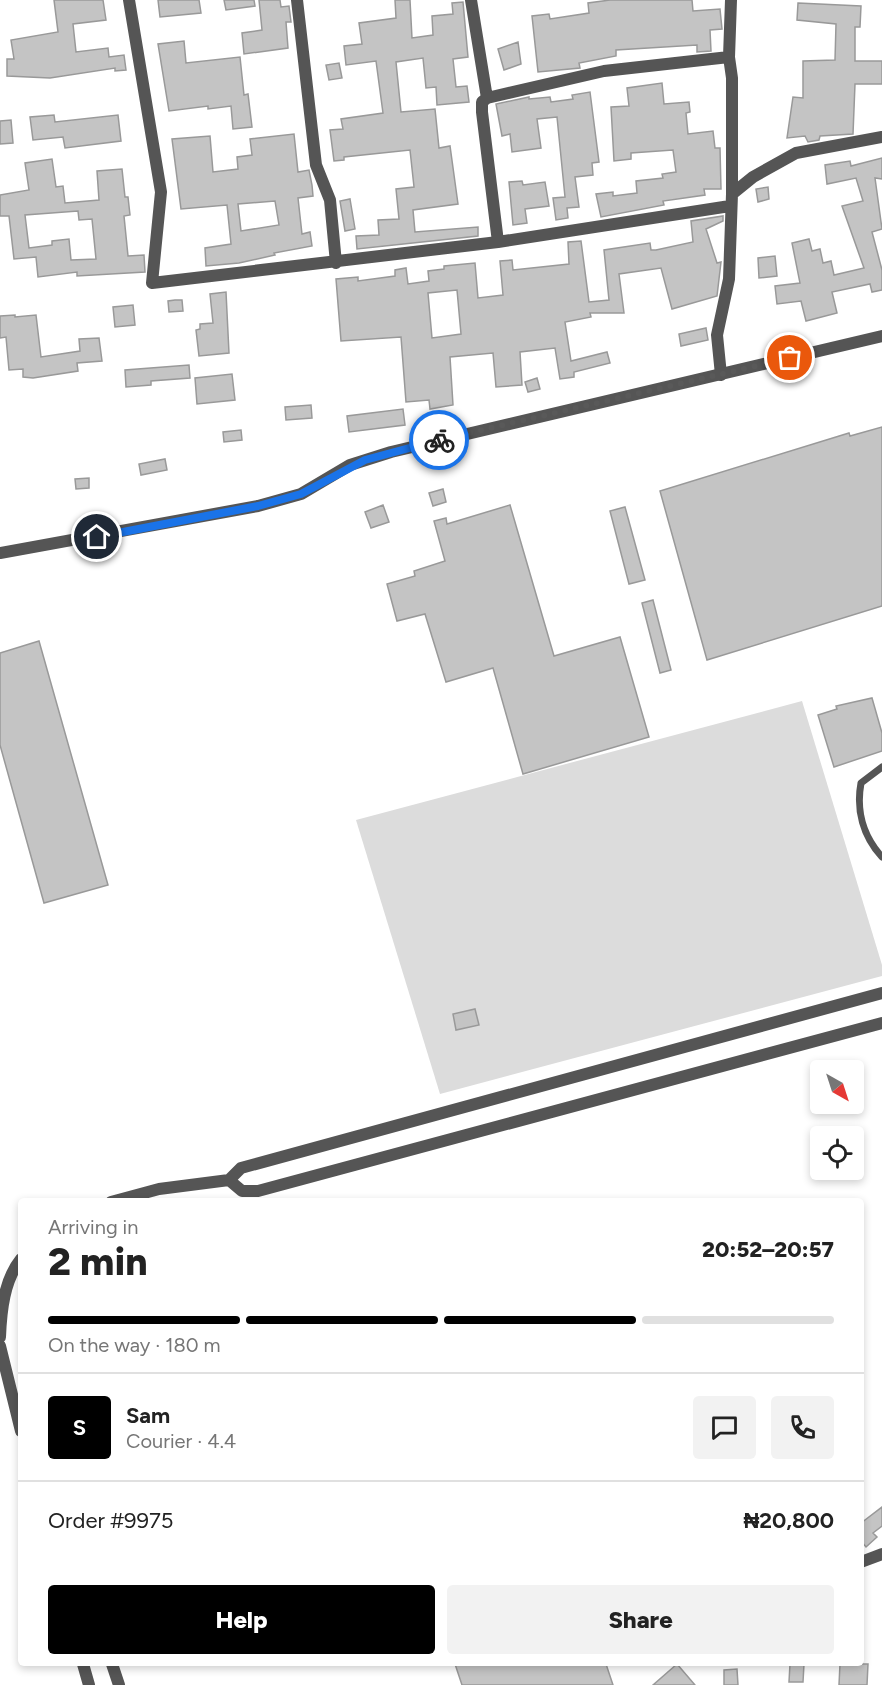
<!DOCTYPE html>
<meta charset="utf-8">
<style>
body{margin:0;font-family:Figtree,sans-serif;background:#f2f2f2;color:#222;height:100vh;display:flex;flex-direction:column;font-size:22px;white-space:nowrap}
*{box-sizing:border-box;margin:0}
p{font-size:20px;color:#767676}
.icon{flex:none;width:33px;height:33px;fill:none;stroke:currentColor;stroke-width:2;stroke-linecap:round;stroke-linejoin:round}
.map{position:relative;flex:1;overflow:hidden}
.sheet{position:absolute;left:18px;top:1198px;width:846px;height:468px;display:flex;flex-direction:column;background:#fff;border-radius:6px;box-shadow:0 3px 9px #0003}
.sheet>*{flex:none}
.needle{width:39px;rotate:141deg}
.fabs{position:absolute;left:810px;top:1060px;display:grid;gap:12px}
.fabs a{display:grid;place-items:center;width:54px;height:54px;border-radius:6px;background:#fff;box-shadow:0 3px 9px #0003;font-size:30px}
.pin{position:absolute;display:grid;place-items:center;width:51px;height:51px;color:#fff;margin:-26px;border:3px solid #fff;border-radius:50%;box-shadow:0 2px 6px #0007}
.courier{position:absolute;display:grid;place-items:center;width:60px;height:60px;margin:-30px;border:4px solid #1a73e8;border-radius:50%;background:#fff;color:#222;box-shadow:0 2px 8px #0007}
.overview em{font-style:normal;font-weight:800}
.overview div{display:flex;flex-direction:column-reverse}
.overview{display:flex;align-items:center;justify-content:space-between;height:102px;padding:0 30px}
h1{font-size:39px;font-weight:800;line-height:45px}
.bar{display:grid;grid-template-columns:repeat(4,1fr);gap:9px 6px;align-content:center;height:72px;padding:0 30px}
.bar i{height:8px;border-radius:4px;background:#e0e0e0}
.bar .selected{background:#000}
.bar p{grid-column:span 4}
.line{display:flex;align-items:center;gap:15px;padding:0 30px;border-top:2px solid #e0e0e0}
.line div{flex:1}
.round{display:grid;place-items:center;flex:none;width:63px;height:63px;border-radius:6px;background:#f2f2f2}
.action{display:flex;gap:12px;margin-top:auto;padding:12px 30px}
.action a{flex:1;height:69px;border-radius:6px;background:#000;color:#fff;font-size:24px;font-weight:800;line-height:69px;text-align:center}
.action a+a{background:#f2f2f2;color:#222}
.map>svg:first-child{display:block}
.green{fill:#dcdcdc}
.building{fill:#c4c4c4;stroke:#999;stroke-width:1.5;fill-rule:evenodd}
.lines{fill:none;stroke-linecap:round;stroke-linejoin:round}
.service{stroke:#555;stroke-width:7}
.minor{stroke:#555;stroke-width:12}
.tertiary{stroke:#555;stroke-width:12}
.done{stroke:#595959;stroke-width:6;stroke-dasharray:0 10.8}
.route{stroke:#1a73e8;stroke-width:8}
</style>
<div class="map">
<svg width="882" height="1685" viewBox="0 0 882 1685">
<rect width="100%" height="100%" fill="#fff"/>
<!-- green -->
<path class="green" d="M802,701L882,965V976L440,1094L356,820Z"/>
<!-- building -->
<path class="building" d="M54,0H103L106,20L73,24L76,52L108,48L109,57L124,55L126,70L115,71V68L50,78L7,76V59H14L11,40L58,32Z
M158,0H199L201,13L160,17Z
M224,0H254L255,6L226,10Z
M259,0H280L281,7L289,6L291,22H286L288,48L244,54L242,33L262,30Z
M395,0H410L412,38L433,35L432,16L453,14L452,3L463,2L468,57L453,59L456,87L467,86L469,102L437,105L436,87L426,88L423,58L396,62L401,112L435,109L439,148L450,146L458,204L413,210L415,232L478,227V236L357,249L356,236L379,235L378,220L399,219L396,189L414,187L410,150L344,157V160L334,161L330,130L343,129L341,119L383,113L376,61L346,65L344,46L362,44L359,23L396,18Z
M610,0H692L693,11L720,9L722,29L710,30L711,51L697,52V45L616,50V56L579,63L580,68L538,72L532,16L549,14L550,19L589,13L588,3Z
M798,3L861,6L860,27H855V61H882V84H855L853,134L820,136L819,140L808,142L805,136L787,138L793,97L803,98V61L835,60L836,24L797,20Z
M184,41L186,63L240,57L244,95L248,94L252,127L233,129L231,106L208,109V106L169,111L158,44Z
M518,42L521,64L504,70L498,49Z
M339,63L342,78L329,80L326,65Z
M662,83L664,104L689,102L690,112L686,113L688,134L713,131L715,148H720L721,189H704L705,195L663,201L664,205L601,217L596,194L613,192V196L637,193L636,181L663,178L662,174L676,172L673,150L631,153V159L614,161L611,107L629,106L627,88Z
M590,92L599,162L592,163L593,175L575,177L579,207L567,208L568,218L556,220L553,198L565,197L557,117L537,119L541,148L512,152L510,134L502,136L496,104L529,97V99L550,97L551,102L573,99L572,95Z
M54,115L55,122L118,115L121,141L65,148L63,137L33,140L30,117Z
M11,120L13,143L0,144V121Z
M294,134L298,172L309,170L312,185L313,196L298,198L302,234L310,232L312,246L274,253L275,255L239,263L206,266L205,248L231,244L227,205L181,209L172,139L210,136L213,172L238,169L237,157L252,155L250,139ZM275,201L279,225L241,231L238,204Z
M882,158V179L875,178L882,229L872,232L882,270V290L872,292L870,284L832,292L837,313L806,321L801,301L777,304L775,286L800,283L792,243L809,239L812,251L820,249L823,263L831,261L834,275L864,268L842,206L863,201L856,178L827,184L825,165L850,161L851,166Z
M52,159L56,187L63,186L65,203L99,200L97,171L122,169L125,197H128L130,215L124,216L128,256L144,255L145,272L77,276V272L38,277L36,257L14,259L9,216H0V195L29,190L25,163ZM78,211L79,220L92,219L96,259L71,260L69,239L52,241V245L29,248L25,215Z
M522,181L523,185L545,182L549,206L525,209L527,223L513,225L509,182Z
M768,187L769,199L758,202L756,189Z
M350,199L355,229L345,231L340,201Z
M723,216V221L706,229L717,263L721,262L717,296L672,309L661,268L619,274L624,313H590L591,317L565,322L571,361L607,352L610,363L574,372V377L560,379L555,348L520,352L522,385L496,387L493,353L450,357L453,405L430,409L429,400L406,402L401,337L341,341L336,279L358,277V281L395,276V270L406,268L408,284L429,281L428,271L444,269V266L475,263L478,298L503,295L500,261L512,260L513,270L569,264L568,242L581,241L589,302L609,300L604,250L650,243L651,250H656L693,242L691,221ZM457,290L461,334L432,338L428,293Z
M775,256L777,276L759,278L758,258Z
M226,292L229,353L199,356L196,330L200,329V324L213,323L210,294Z
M175,300H182L183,311L169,312L168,301Z
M133,305L135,325L115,327L113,307Z
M15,315V317L36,315L41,357L80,351L79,339L99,338L102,361L77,363L78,371L33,378L23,377V369L9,370L6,337L0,338V316Z
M706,328L708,340L681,346L679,334Z
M189,365L190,378L151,381V385L126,387L125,370Z
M232,374L235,400L197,404L195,378Z
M537,378L540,389L528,392L525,382Z
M311,405L312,418L286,420L285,407Z
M403,409L405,425L349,432L347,416Z
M882,427V606L707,660L660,491L849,433L850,436Z
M241,430L242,440L224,442L223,432Z
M165,459L167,470L141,475L139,464Z
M89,478V488L76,489L75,479Z
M443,489L446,502L433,506L429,493Z
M383,505L389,522L371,528L365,512Z
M510,505L554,656L620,637L649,737L523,774L493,668L446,682L425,614L397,621L387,584L415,576L414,571L445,561L434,521L446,518L447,524Z
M625,507L645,580L629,584L610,511Z
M653,600L671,670L660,673L642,603Z
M39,641L108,885L44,903L0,745V653Z
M872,698L882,733V751L834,767L818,715L837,709L836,706Z
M475,1009L479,1025L456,1030L453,1014Z
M882,1507V1526L873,1533L877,1537L866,1547L861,1541V1523Z
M455,1664H606L613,1685H462Z
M677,1664L695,1685H653Z
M790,1664H804L803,1682H789Z
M840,1664H868L867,1685H839Z
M737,1669L738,1685H724V1670Z"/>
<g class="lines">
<!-- service -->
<path class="service" d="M882,767L861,783C856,810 863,836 882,857"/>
<!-- minor -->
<path class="minor" d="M129,0L161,192L152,283L498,242L730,206
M297,0L316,165L330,200L336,263
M471,0L487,98
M732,194L753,177L796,153L882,137
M498,242L482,112V102L487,98L604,71L729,57
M721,375L717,335L729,279L732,194V78L729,57L731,0
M229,1180L242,1191H258L882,1023
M111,1202L159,1189L229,1180L241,1168L882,993
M0,1337C1,1311 4,1280 21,1259
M0,1346L21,1431
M861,1562L882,1554
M83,1664L89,1685
M112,1664L119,1685"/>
<!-- tertiary -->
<path class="tertiary" d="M0,553L258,506L301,494L350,465L391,452L882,336"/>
</g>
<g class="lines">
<!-- done -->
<path class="done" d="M439,440L790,358"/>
<!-- route -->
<path class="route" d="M97,537L258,506L301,494L365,460L439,440"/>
</g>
</svg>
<div class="fabs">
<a><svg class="needle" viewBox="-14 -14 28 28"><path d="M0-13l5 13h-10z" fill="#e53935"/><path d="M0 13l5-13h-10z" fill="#767676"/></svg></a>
<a><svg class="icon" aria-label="locate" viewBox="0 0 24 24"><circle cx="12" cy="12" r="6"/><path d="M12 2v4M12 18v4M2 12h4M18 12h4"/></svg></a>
</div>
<div class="pin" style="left:790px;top:358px;background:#ea580c"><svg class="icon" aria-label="bag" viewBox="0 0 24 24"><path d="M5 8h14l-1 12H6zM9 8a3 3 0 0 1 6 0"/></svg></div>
<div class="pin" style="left:97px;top:537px;background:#1f2937"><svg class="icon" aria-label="home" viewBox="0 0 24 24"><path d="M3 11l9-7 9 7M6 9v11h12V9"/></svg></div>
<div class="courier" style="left:439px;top:440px"><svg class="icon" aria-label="bike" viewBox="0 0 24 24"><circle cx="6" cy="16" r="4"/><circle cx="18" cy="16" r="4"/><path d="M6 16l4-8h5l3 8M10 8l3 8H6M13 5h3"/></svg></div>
<section class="sheet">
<div class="overview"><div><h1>2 min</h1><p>Arriving in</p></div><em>20:52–20:57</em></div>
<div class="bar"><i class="selected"></i><i class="selected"></i><i class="selected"></i><i></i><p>On the way · 180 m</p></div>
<div class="line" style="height:108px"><b class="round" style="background:#000;color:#fff">S</b><div><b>Sam</b><p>Courier · 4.4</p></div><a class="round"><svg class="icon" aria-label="chat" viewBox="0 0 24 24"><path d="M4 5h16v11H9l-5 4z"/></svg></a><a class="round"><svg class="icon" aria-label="phone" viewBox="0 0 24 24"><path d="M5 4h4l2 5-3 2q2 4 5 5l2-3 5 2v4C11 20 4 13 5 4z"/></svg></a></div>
<div class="line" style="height:78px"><div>Order #9975</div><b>₦20,800</b></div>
<div class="action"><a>Help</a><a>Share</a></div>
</section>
</div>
